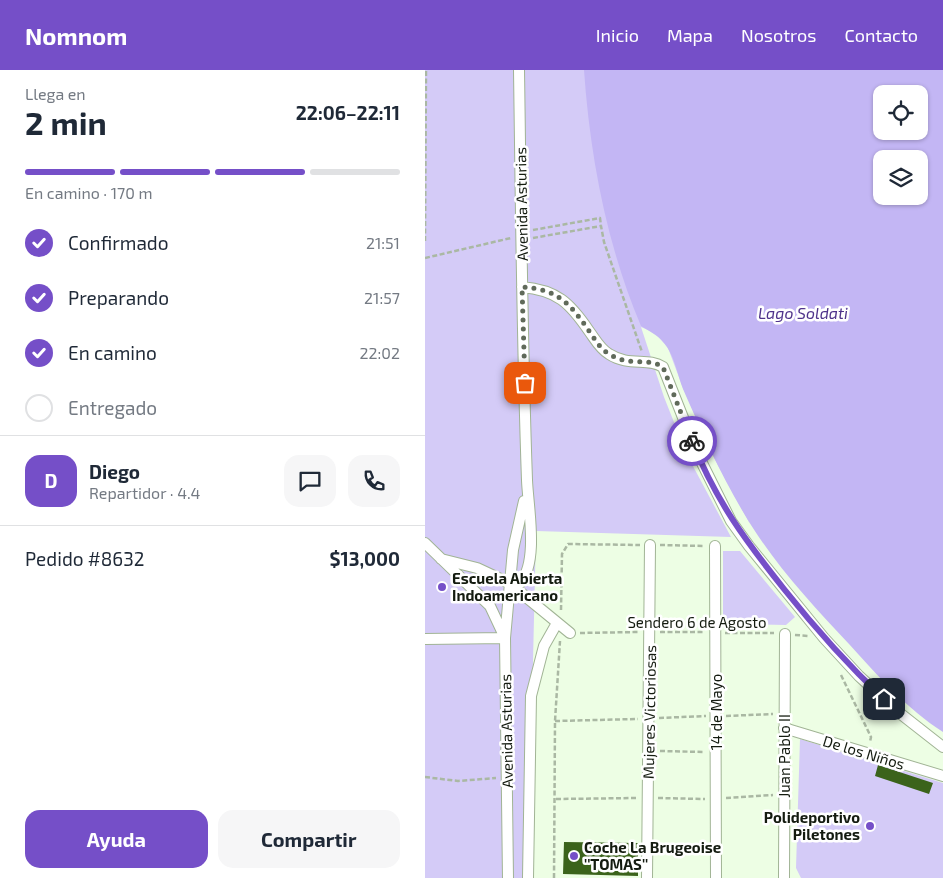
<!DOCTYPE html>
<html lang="es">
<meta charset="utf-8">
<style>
body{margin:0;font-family:"Exo 2",sans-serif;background:#f6f6f7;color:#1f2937;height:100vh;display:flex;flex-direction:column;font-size:19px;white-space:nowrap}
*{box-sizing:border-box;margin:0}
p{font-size:16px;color:#747a83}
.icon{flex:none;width:28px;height:28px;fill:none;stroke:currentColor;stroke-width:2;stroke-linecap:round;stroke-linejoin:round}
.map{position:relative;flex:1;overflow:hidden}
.side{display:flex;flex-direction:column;background:#fff;width:425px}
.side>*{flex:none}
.controls{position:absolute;left:448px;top:15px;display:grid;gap:10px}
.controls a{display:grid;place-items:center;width:55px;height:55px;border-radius:10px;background:#fff;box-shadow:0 1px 4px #0004;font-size:25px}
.pin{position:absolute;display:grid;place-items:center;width:42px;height:42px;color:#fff;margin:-21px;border-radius:10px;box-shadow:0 2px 8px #0006}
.courier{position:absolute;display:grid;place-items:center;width:50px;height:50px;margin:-25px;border:4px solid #754fc8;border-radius:50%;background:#fff;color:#222;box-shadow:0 1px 6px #0007}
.headline em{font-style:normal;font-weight:700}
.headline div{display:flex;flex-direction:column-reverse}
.headline{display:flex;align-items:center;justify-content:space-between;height:85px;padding:0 25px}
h1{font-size:32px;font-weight:700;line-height:38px}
.bar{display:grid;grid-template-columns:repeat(4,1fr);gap:8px 5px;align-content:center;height:60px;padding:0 25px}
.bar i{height:6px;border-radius:4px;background:#e0e1e3}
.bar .on{background:#754fc8}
.bar p{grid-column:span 4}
.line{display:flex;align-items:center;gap:12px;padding:0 25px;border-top:1px solid #e0e1e3}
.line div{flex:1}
.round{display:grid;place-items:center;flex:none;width:52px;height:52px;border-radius:15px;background:#f6f6f7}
ol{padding:0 25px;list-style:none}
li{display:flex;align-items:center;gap:15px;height:55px}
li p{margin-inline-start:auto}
li .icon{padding:5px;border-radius:50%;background:#754fc8;color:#fff;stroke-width:4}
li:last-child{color:#747a83}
li i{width:28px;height:28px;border:2px solid #e0e1e3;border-radius:50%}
.action{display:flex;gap:10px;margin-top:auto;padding:10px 25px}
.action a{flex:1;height:58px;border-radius:15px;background:#754fc8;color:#fff;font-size:20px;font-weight:700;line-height:58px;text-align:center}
.action a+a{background:#f6f6f7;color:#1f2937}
header{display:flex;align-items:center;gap:30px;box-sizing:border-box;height:70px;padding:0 25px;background:#754fc8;color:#fff}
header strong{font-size:24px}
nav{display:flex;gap:28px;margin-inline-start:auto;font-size:18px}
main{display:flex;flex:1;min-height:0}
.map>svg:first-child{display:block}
.green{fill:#d4cbf7}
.water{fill:#c3b6f4;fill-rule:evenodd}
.building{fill:#3b631b}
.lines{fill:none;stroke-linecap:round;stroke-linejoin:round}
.street-casing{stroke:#a1b495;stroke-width:12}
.path{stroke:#aab8a3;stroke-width:2.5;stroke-dasharray:5 2.5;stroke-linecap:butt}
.street{stroke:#fff;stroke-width:10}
.done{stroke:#606a5a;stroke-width:5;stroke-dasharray:0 9}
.route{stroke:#754fc8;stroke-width:6}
.poi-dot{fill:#754fc8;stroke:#fff;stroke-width:2}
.labels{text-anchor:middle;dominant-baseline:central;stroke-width:5;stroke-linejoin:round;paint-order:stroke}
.street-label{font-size:15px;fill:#141b10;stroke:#fff}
.poi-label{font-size:15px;font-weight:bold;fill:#141b10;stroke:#fff;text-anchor:start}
.water-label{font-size:16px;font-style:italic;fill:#4f338b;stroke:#fff}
</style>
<header>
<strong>Nomnom</strong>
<nav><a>Inicio</a><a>Mapa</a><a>Nosotros</a><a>Contacto</a></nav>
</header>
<main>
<section class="side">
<div class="headline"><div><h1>2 min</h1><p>Llega en</p></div><em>22:06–22:11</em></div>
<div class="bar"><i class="on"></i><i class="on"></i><i class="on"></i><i></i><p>En camino · 170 m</p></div>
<ol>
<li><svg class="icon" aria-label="check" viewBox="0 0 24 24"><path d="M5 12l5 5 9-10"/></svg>Confirmado<p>21:51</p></li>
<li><svg class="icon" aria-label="check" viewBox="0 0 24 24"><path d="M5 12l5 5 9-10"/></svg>Preparando<p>21:57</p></li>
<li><svg class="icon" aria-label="check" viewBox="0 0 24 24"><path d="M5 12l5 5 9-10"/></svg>En camino<p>22:02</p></li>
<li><i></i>Entregado</li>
</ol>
<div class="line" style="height:90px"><b class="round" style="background:#754fc8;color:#fff">D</b><div><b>Diego</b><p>Repartidor · 4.4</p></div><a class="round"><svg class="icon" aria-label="chat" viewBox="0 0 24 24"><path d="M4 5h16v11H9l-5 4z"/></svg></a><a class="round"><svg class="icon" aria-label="phone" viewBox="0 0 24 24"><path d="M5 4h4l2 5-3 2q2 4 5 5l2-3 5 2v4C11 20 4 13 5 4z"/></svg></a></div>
<div class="line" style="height:65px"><div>Pedido #8632</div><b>$13,000</b></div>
<div class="action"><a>Ayuda</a><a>Compartir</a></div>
</section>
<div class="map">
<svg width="518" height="808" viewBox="0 0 518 808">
<rect width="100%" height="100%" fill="#edfee4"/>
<!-- green -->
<path class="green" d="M0,0H172L325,454L289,388L258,318L243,278L230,263L216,257L239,327L262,385L306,467L111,461L103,808H0Z
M298,481H315L370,547L361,555L298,554Z
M375,669L518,713V808H376L371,798Z"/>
<!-- water -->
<path class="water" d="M159,0H518V662C482,639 453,606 424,574C389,537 353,498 326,455C299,412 278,365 258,319C253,306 250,289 242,277C236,267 226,262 216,256C182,176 165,87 159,0ZM456,24H494V61H456ZM456,89H494V126H456Z"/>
<!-- building -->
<path class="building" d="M453,695L508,713L504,724L450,706Z
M139,772L213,773V806L138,804Z"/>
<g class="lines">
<defs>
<path id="street" d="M97,217C132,220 145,233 164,261C170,269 175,279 184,284C204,297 223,287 238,297L272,383L306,451L324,476L399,568L434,606L472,641L518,677
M0,473L65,536L80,568L0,569
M290,476L291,808
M16,489L52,498L84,513L145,563
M84,513H95C114,492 103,437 102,410C97,273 96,137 94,0
M359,658L518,706
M83,808L80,568L88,480L99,431
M103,808L106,626L119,576L132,553
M222,808L225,475
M359,808L360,564"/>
</defs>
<!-- street casing -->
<use href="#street" class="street-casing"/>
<!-- path -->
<path class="path" d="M108,160L175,148L176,156
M108,168L176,156L179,172L217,282
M0,171L1,0
M0,188L86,168
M235,475L280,476
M136,540L137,484L143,474L215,475
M235,562H279
M155,563L214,562
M300,563H349
M370,565L384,566
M416,605L446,667L445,672
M301,646L348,644
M234,648L281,646
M130,651L213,649
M235,681L279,682
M0,707L33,711L71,708
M233,728L280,729
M301,728L348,725
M131,729L213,728
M129,808L130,651L135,571"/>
<!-- street -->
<use href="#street" class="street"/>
</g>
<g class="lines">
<!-- done -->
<path class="done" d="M100,313L97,217C132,219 145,233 164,261C170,269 175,279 184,284C204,297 223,287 238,297L267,371"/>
<!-- route -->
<path class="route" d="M267,371C291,431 320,470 359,519C390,558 423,595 459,629"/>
</g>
<!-- markers -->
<g class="poi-dot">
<circle cx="17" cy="517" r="5"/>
<circle cx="445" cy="756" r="5"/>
<circle cx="149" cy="786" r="5"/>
</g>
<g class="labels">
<!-- street labels -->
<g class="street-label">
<text transform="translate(96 134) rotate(-91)">Avenida Asturias</text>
<text x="272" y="552">Sendero 6 de Agosto</text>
<text transform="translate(224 642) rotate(-89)">Mujeres Victoriosas</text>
<text transform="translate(291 642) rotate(-90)">14 de Mayo</text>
<text transform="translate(81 661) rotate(-91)">Avenida Asturias</text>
<text transform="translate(439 682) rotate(17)">De los Niños</text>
<text transform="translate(359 686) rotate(-90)">Juan Pablo II</text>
</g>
<!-- poi labels -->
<g class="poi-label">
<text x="27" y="508">Escuela Abierta<tspan x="27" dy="17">Indoamericano</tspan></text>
<text x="435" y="747" text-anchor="end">Polideportivo<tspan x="435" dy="17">Piletones</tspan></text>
<text x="159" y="777">Coche La Brugeoise<tspan x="159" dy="17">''TOMAS''</tspan></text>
</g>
<!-- water labels -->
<g class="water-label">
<text x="378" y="242">Lago Soldati</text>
</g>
</g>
</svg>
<div class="controls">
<a><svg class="icon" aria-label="locate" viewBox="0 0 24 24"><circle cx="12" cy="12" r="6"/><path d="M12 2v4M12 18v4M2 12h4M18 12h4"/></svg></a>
<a><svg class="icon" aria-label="layers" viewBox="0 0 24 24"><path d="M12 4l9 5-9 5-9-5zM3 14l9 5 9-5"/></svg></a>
</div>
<div class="pin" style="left:100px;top:313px;background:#ea580c"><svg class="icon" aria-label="bag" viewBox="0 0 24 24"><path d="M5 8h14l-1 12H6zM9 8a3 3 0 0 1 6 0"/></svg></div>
<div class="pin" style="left:459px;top:629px;background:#1f2937"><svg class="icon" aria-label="home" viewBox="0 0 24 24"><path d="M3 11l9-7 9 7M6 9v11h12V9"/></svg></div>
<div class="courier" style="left:267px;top:371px"><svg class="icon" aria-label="bike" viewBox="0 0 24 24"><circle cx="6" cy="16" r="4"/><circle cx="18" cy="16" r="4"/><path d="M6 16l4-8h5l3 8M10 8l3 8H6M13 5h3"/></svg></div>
</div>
</main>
